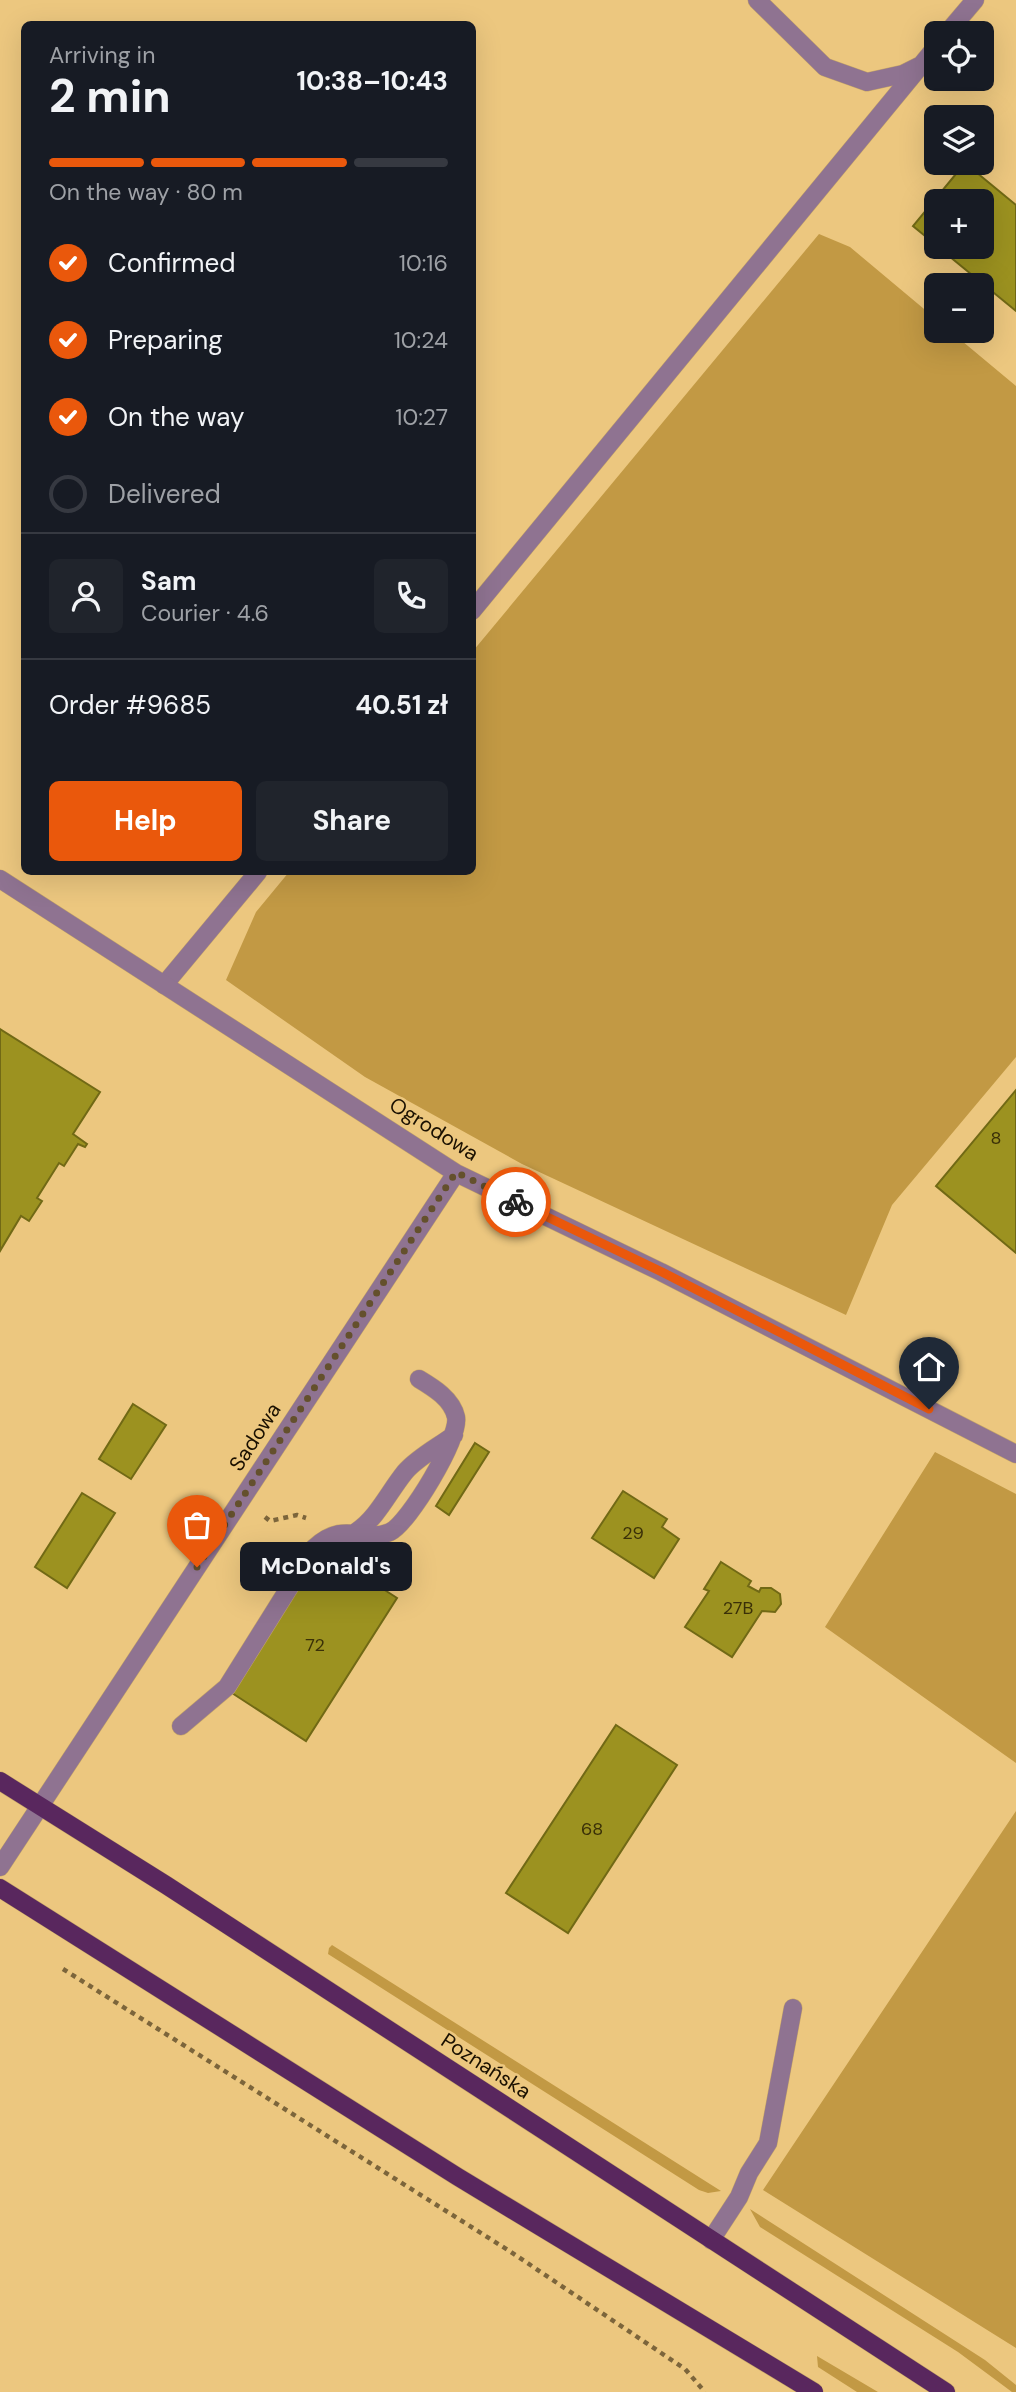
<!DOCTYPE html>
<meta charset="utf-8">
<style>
body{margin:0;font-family:"DM Sans",sans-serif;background:#20242c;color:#f1f3f6;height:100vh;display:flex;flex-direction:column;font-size:26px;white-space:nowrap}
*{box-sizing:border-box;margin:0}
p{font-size:23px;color:#9ea1a6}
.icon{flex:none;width:38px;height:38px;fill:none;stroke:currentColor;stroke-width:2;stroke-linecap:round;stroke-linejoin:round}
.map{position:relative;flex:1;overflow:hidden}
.drawer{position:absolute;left:21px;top:21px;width:455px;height:854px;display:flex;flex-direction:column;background:#171b24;border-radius:10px;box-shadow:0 7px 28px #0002}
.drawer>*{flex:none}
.controls{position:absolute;left:924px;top:21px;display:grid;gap:14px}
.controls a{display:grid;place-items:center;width:70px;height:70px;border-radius:10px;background:#171b24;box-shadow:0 7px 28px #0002;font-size:35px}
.pin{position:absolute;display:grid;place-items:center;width:60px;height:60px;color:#fff;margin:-72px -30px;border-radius:50% 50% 50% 0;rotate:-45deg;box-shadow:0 0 7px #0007}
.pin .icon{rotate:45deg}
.courier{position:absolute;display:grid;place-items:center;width:70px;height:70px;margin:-35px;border:5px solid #ea580c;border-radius:50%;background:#fff;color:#222;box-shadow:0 2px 9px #0007}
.bubble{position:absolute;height:49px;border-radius:10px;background:#171b24;box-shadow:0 7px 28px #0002;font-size:23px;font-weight:700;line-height:49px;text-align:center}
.summary em{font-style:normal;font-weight:700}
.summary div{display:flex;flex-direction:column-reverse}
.summary{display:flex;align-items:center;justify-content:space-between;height:119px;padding:0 28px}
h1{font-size:46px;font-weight:700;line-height:52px}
.bar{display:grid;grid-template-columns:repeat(4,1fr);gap:10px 7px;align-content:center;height:84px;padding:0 28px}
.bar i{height:9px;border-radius:5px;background:#363941}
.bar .on{background:#ea580c}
.bar p{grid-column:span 4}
.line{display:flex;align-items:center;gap:18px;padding:0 28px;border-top:2px solid #363941}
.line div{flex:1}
.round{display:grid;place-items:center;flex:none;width:74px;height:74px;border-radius:10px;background:#20242c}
ol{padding:0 28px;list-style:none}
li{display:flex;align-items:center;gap:21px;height:77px}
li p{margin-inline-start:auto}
li .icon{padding:7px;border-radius:50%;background:#ea580c;color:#fff;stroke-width:4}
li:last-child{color:#9ea1a6}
li i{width:38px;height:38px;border:4px solid #363941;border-radius:50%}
.action{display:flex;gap:14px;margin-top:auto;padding:14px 28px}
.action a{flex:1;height:80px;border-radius:10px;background:#ea580c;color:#fff;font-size:28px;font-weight:700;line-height:80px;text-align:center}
.action a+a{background:#20242c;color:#f1f3f6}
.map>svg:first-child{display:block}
.green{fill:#c29944}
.building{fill:#9c9220;stroke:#716915;stroke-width:2}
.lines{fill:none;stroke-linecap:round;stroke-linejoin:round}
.lane-casing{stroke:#c6a668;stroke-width:19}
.street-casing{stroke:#c6a668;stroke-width:19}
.primary-casing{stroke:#c6a668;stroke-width:19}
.path{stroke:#7c653b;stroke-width:4.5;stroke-dasharray:5 5;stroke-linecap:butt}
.lane{stroke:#8f7391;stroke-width:18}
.street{stroke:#8f7391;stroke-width:18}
.primary{stroke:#59275e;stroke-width:18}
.done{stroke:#64502c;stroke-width:7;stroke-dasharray:0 12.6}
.route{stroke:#ea580c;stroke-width:9}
.labels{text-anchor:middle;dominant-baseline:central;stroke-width:5;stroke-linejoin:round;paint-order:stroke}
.number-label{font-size:18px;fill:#3a3008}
.street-label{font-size:21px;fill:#1a1000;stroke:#ecc77f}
</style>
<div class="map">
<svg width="1016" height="2392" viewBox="0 0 1016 2392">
<rect width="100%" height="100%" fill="#ecc77f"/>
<!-- green -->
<path class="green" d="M819,234L850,247L936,319V331H950L1016,386V1057L892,1205L846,1315L522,1164L365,1077L226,980L256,912L289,872H472L473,651Z
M935,1452L1016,1494V1763L825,1627Z
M1016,1811V2348L763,2190Z
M332,1945L721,2191L708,2193L699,2190L328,1954L329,1948Z
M750,2209L985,2360L1016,2385V2392H1012L958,2352L760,2227Z
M817,2356L878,2392H857L818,2367Z"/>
<!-- building -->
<path class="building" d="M965,163L1016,205V311L938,247H982V201H936V245L913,226Z
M0,1029L100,1092L73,1134L87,1144L85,1147L78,1144L64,1166L59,1163L37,1198L42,1201L29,1221L21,1216L0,1251Z
M1016,1090V1253L936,1186Z
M133,1404L166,1425L131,1479L99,1459Z
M475,1443L489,1452L449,1515L436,1506Z
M623,1491L667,1519L662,1527L679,1539L654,1578L592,1538Z
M82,1493L115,1513L67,1588L35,1567Z
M323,1550L397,1598L306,1741L232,1693Z
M721,1562L751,1581L748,1586L759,1592L761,1588H771L780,1594L781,1604L775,1612L762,1611L732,1657L685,1627L709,1591L704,1589Z
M616,1725L677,1765L568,1933L506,1893Z"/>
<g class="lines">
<defs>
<path id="lane" d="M757,0L825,67L867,82L903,74L919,66
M947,33L975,0
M472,611L936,47
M164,985L258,872
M356,1532C378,1517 388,1493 405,1472C418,1457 438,1447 454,1435
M181,1726L227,1687L314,1548C345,1519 362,1544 390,1532C409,1523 460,1438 456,1417C452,1399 434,1388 419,1379
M711,2240L739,2197L749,2173L768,2143L793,2008"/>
<path id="street" d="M0,879L456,1173L661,1272L1016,1454
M0,1867L456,1173"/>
<path id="primary" d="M0,1781L166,1885L946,2392
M0,1888L458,2177L814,2392"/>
</defs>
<!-- lane casing -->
<use href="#lane" class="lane-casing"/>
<!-- street casing -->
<use href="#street" class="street-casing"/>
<!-- primary casing -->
<use href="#primary" class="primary-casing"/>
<!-- path -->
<path class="path" d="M265,1517L270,1521L297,1515L306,1518
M63,1969L511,2252L685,2369L705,2392"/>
<!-- lane -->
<use href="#lane" class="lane"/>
<!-- street -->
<use href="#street" class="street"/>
<!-- primary -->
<use href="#primary" class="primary"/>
</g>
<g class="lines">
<!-- done -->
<path class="done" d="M197,1567L456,1172L516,1202"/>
<!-- route -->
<path class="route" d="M516,1202L662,1272L929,1409"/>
</g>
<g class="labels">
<!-- number labels -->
<g class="number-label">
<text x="996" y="1138">8</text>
<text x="633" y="1533">29</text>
<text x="738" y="1608">27B</text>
<text x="315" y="1645">72</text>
<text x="592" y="1829">68</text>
</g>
<!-- street labels -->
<g class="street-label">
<text transform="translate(434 1129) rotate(32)">Ogrodowa</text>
<text transform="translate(255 1437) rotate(-57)">Sadowa</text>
<text transform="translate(486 2066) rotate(33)">Poznańska</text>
</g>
</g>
</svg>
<div class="controls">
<a><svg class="icon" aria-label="locate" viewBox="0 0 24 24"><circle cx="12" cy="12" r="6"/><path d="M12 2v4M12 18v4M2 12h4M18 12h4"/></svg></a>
<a><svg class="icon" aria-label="layers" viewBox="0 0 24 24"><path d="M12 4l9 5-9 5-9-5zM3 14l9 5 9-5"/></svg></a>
<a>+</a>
<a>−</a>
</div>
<div class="pin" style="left:197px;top:1567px;background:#ea580c"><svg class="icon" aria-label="bag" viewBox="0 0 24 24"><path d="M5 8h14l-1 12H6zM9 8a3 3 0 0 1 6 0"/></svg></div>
<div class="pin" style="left:929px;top:1409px;background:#1f2937"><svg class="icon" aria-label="home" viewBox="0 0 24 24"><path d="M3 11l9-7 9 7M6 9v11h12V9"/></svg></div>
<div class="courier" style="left:516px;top:1202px"><svg class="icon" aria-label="bike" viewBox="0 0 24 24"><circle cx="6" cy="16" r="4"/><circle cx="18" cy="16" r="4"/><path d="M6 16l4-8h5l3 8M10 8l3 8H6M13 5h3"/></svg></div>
<div class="bubble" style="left:240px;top:1542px;width:172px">McDonald's</div>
<section class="drawer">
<div class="summary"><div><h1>2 min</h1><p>Arriving in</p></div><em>10:38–10:43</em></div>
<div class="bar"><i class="on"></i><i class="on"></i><i class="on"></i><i></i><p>On the way · 80 m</p></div>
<ol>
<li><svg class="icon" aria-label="check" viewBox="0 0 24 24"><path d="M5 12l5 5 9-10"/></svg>Confirmed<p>10:16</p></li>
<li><svg class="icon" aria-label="check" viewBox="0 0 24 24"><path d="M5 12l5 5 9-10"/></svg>Preparing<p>10:24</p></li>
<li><svg class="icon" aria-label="check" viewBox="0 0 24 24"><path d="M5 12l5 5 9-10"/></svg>On the way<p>10:27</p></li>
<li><i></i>Delivered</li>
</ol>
<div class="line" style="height:126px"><a class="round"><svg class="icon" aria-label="person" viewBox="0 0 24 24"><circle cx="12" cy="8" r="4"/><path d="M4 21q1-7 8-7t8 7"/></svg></a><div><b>Sam</b><p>Courier · 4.6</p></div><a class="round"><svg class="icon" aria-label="phone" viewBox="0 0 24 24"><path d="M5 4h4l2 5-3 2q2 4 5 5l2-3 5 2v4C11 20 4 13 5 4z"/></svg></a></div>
<div class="line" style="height:91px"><div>Order #9685</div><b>40.51 zł</b></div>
<div class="action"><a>Help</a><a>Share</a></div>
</section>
</div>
